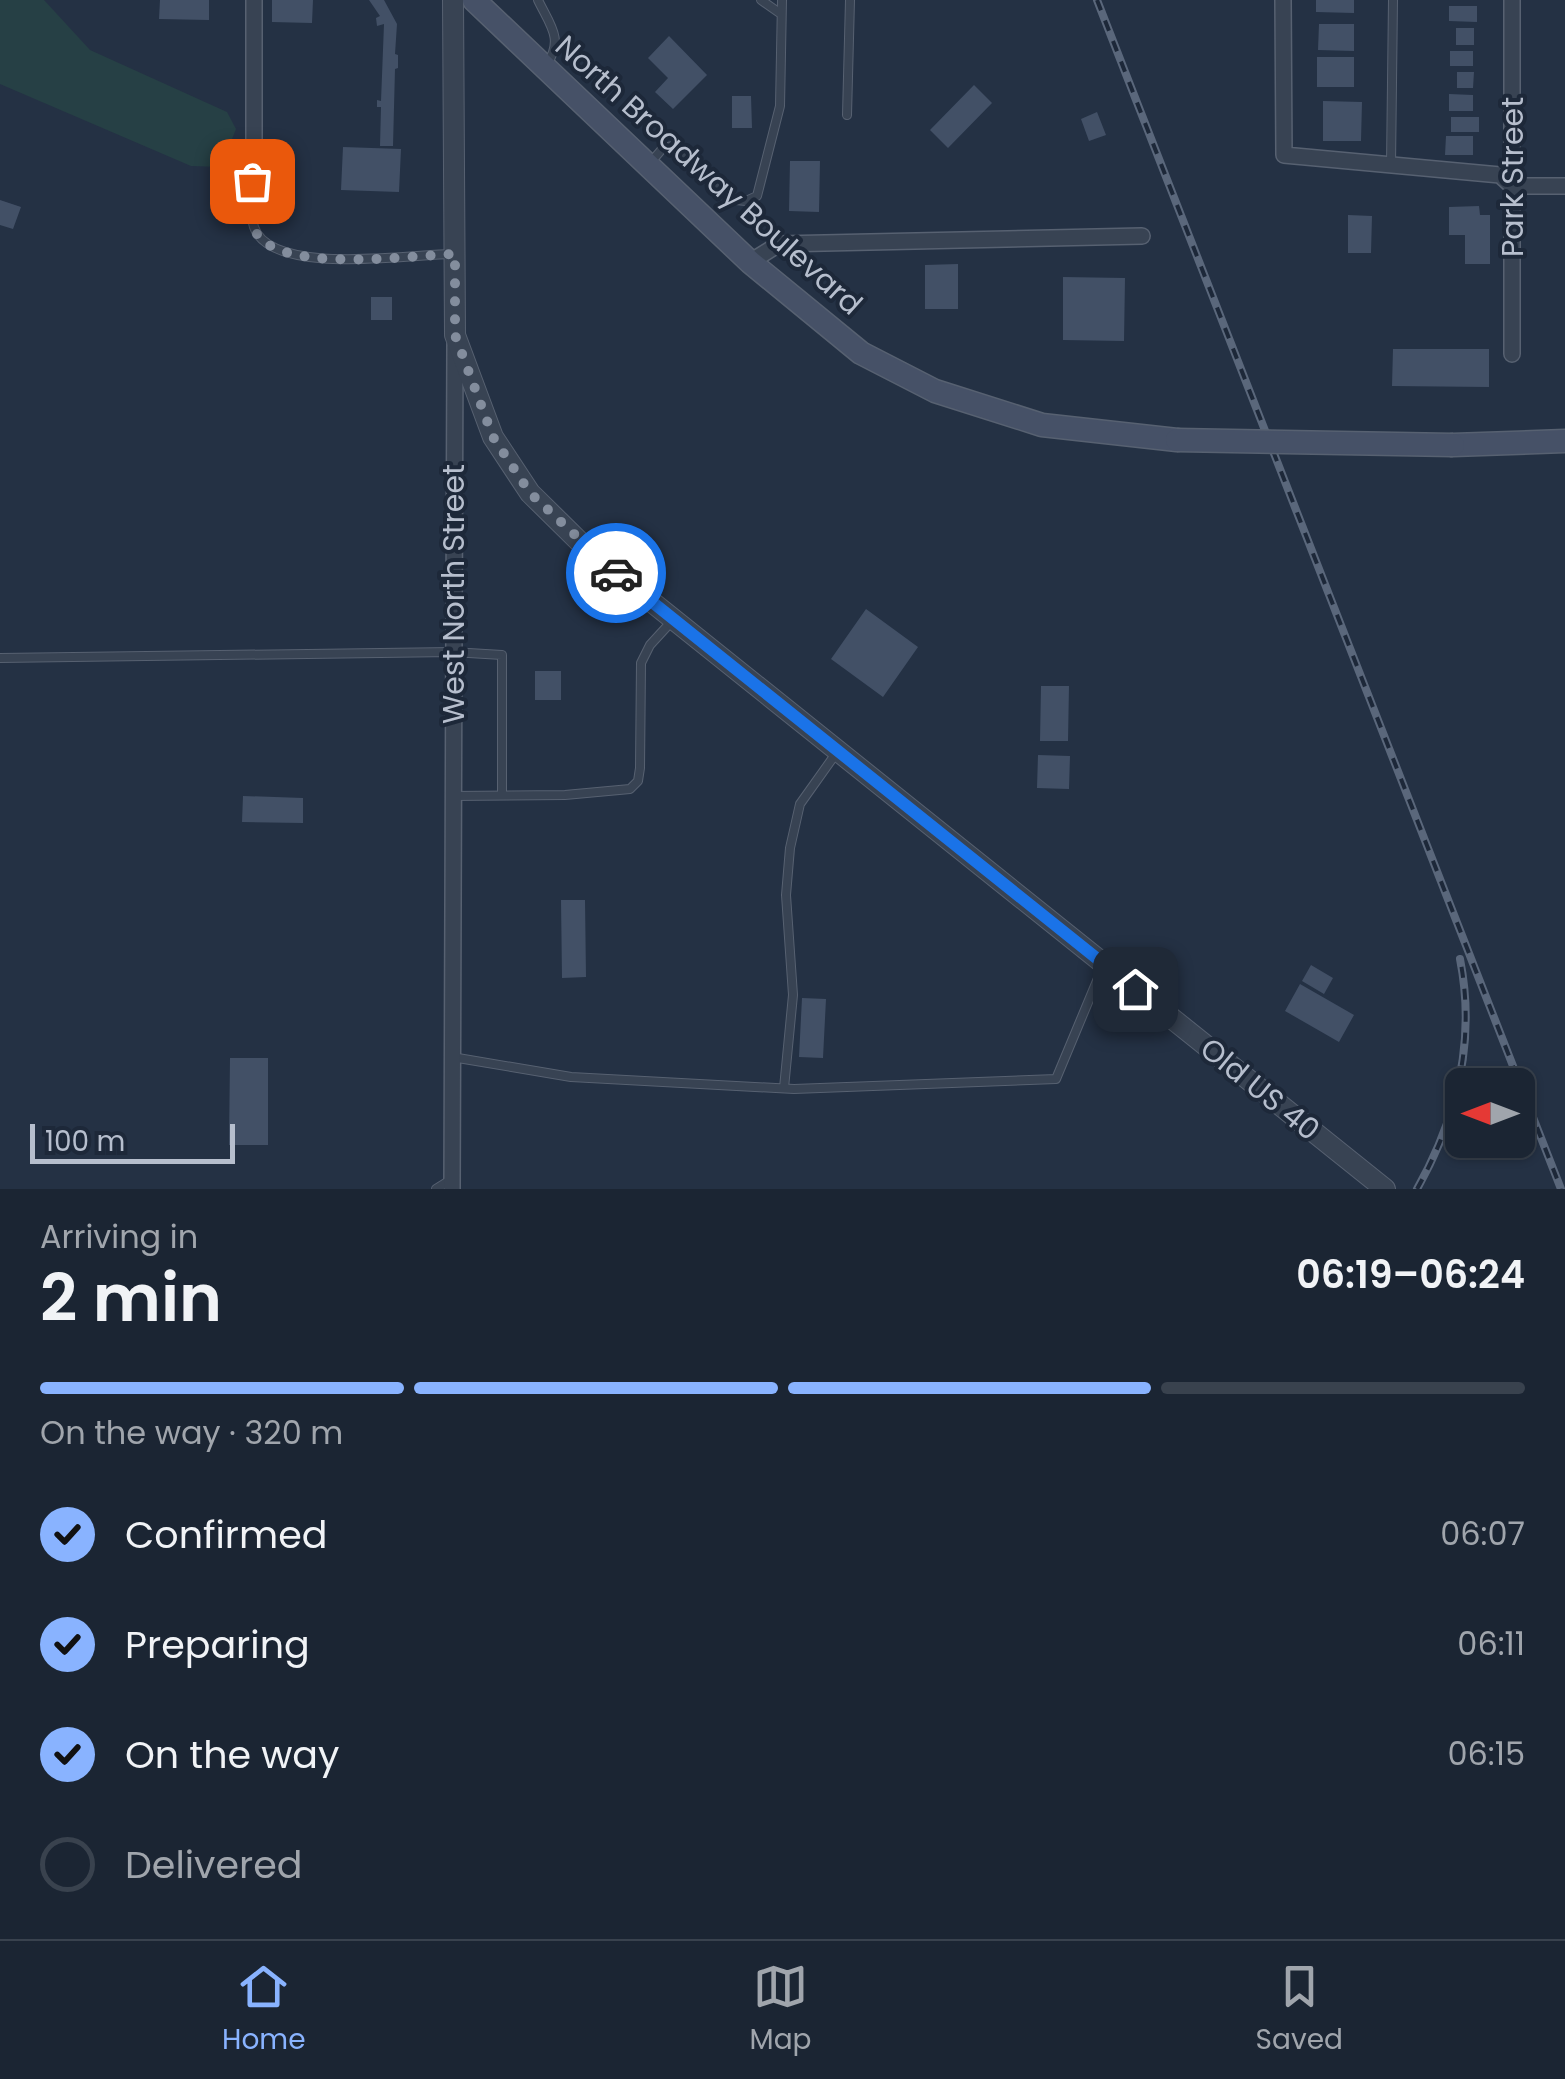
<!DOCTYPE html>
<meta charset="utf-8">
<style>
body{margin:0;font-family:Poppins,sans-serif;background:#242d3b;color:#f1f3f6;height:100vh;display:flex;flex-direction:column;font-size:38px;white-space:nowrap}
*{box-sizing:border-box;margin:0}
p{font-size:32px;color:#a0a5ac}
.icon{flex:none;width:55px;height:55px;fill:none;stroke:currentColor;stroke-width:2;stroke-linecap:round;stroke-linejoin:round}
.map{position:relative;height:1189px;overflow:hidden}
.drawer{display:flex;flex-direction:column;background:#1b2533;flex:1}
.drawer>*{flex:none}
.needle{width:65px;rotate:270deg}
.fabs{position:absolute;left:1445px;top:1068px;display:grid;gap:20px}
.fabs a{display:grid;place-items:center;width:90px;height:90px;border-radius:15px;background:#1b2533;box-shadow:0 2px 8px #0004,0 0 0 2px #39424e;font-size:50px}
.scale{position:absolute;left:30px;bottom:25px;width:205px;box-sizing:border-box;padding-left:10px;border:5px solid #b6becd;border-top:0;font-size:28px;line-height:35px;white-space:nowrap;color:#b6becd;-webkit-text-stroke:8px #1d2839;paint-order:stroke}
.pin{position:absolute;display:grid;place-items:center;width:85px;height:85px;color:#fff;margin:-42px;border-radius:20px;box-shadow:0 5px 15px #0006}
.courier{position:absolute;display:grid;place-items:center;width:100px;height:100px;margin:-50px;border:8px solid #1a73e8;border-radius:50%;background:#fff;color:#222;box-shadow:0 2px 12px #0007}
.overview em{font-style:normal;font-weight:600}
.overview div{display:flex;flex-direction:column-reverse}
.overview{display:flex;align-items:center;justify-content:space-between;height:170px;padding:0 40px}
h1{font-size:65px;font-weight:600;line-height:75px}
.bar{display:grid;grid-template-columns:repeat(4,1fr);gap:15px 10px;align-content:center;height:120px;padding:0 40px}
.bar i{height:12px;border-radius:8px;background:#39424e}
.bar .on{background:#89b3ff}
.bar p{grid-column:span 4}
ol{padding:0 40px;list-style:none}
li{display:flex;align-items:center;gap:30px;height:110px}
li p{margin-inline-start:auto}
li .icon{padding:10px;border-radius:50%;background:#89b3ff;color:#111;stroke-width:4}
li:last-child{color:#a0a5ac}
li i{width:55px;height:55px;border:5px solid #39424e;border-radius:50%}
.tabs{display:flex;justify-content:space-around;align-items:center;height:140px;border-top:2px solid #39424e;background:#1b2533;font-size:28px;color:#a0a5ac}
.tabs a{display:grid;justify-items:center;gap:5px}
.tabs .on{color:#89b3ff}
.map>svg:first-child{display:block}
.green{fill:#264045}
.building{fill:#425066}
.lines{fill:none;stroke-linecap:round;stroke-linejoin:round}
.service-casing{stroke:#576171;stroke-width:10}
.minor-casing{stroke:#576171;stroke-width:18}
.tertiary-casing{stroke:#576171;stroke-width:22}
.secondary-casing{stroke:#576171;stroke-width:25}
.service{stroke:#384353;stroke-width:8}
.minor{stroke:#384353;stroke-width:15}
.tertiary{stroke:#384353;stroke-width:20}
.secondary{stroke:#465167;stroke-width:22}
.rail-casing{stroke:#5a677b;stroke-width:8}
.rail{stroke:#1d2839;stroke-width:4;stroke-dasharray:11;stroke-linecap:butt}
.secondary-bridge-casing{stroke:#576171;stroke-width:25;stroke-linecap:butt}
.secondary-bridge{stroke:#465167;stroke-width:22}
.done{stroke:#838d9d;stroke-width:10;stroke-dasharray:0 18}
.route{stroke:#1a73e8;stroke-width:12}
.labels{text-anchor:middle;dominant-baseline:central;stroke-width:8;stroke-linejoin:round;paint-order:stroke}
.street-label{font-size:30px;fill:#b6becd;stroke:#1d2839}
</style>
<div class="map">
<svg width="1565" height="1189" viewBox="0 0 1565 1189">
<rect width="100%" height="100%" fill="#243144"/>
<!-- green -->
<path class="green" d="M0,0H44L90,50L227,112L236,129L221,167L191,166L0,84Z"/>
<!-- building -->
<path class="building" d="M160,0H209V20L159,19Z
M272,0H313L312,23L272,22Z
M369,0H384L397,24L395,54L398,55V68L395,69L393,146H380L381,107H377V100L381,101L384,24L377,26L376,18L380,16Z
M1316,0H1354V13L1316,12Z
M1449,6H1477V22L1449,21Z
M1319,24H1354V51L1318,50Z
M1456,28H1474V45H1456Z
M669,36L707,75L673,109L655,92L668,78L648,58Z
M1450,51H1473V66H1450Z
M1317,57H1354V87H1317Z
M1457,72H1474L1473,88H1457Z
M974,85L992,103L948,148L930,130Z
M1449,94L1473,95V111H1449Z
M732,96H751L752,128H732Z
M1323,101L1362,102L1361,141H1323Z
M1097,112L1106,135L1089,141L1081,119Z
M1451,117H1479V132H1451Z
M1446,136H1473V155H1445Z
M343,147L401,149L399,192L341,190Z
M790,161H820L819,212L789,211Z
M0,200L21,207L13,229L0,225Z
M1479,206L1480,215H1490V264H1465V235H1449V207Z
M1348,215L1372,216L1371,253H1348Z
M958,264V309H925V265Z
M1063,277L1125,278L1124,341L1063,340Z
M371,297H392V320H371Z
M1393,349H1489V387L1392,386Z
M866,609L918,647L883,697L831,659Z
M535,671H561V700H535Z
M1041,686H1069L1068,741H1040Z
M1038,755L1070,756L1069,789L1037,788Z
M243,796L303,798V823L242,822Z
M561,900H585L586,977L562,978Z
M1311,965L1333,978L1324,994L1302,981Z
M1300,984L1354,1015L1339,1042L1285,1011Z
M802,998L826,999L823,1058L799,1057Z
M230,1058H268V1145H229Z"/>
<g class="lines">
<defs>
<path id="service" d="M538,0C550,25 564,39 547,64
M761,0L781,14
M847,115L850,0
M254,150C253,174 247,204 254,227C270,276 408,255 450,254
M651,162L663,148L673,146L736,200L746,201L757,196L780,106L782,0
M1391,165L1393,0
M0,658L452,652L502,655V795
M452,796L565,795L630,789L638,781L640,768L641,663L650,645L672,621
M452,1057L571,1077L794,1089L1056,1079L1104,964
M784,1088L793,995L786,895L790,848L800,804L837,752
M436,1189L452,1179"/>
<path id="minor" d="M1283,0L1284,155L1500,175L1512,186H1565
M254,150V0
M750,262L779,244L1142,236
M1512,354V0
M452,1189L455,344"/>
<path id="tertiary" d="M453,0L455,335L493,437L530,493L592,554L1385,1189"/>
<path id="secondary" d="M474,0L750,262L861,353L935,391L1042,425L1177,440
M1453,445L1565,441"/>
</defs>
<!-- service casing -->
<use href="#service" class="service-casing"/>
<!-- minor casing -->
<use href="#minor" class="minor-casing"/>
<!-- tertiary casing -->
<use href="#tertiary" class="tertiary-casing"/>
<!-- secondary casing -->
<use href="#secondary" class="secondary-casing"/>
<!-- service -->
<use href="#service" class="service"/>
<!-- minor -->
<use href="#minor" class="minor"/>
<!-- tertiary -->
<use href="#tertiary" class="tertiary"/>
<!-- secondary -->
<use href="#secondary" class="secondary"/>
<defs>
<path id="rail" d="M1097,0L1561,1189
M1417,1189C1457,1118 1476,1040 1460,959"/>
</defs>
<!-- rail casing -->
<use href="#rail" class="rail-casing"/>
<!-- rail -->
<use href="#rail" class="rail"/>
<defs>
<path id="secondary-bridge" d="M1177,440L1453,445"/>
</defs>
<!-- secondary-bridge casing -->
<use href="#secondary-bridge" class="secondary-bridge-casing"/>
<!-- secondary-bridge -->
<use href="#secondary-bridge" class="secondary-bridge"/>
</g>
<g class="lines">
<!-- done -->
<path class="done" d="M252,181C252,195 249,214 254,228C271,276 412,255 455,254V335L493,437L530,493L616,573"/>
<!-- route -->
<path class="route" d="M616,573L1135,989"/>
</g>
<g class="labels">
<!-- street labels -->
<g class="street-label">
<text transform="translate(709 175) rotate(42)">North Broadway Boulevard</text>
<text transform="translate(1512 177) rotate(-90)">Park Street</text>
<text transform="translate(453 594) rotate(-90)">West North Street</text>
<text transform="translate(1260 1089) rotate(39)">Old US 40</text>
</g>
</g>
</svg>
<div class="fabs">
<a><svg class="needle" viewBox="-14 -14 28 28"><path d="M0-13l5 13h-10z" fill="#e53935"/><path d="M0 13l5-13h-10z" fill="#a0a5ac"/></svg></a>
</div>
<div class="scale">100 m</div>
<div class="pin" style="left:252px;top:181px;background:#ea580c"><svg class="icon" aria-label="bag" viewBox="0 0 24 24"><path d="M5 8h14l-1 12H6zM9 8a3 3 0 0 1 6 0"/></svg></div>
<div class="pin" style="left:1135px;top:989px;background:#1f2937"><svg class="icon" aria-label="home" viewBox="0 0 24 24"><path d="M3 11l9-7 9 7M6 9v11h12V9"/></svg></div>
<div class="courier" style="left:616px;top:573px"><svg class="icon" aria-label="car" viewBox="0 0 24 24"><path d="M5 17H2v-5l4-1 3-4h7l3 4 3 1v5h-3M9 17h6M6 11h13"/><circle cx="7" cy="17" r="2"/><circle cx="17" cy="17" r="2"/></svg></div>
</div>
<section class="drawer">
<div class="overview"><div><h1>2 min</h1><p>Arriving in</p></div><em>06:19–06:24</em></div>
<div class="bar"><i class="on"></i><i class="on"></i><i class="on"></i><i></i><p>On the way · 320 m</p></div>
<ol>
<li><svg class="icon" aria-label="check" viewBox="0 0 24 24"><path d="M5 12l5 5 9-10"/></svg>Confirmed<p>06:07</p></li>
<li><svg class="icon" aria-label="check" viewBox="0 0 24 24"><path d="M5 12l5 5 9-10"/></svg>Preparing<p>06:11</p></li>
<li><svg class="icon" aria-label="check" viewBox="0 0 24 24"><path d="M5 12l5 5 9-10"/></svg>On the way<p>06:15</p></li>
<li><i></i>Delivered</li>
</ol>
</section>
<nav class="tabs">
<a class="on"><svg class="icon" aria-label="home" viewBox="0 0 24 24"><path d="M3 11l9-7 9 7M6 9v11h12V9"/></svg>Home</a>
<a><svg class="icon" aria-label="map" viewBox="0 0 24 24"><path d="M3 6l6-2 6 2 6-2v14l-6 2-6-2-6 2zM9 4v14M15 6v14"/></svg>Map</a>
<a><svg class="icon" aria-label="saved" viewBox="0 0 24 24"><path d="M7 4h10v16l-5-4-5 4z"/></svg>Saved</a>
</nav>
